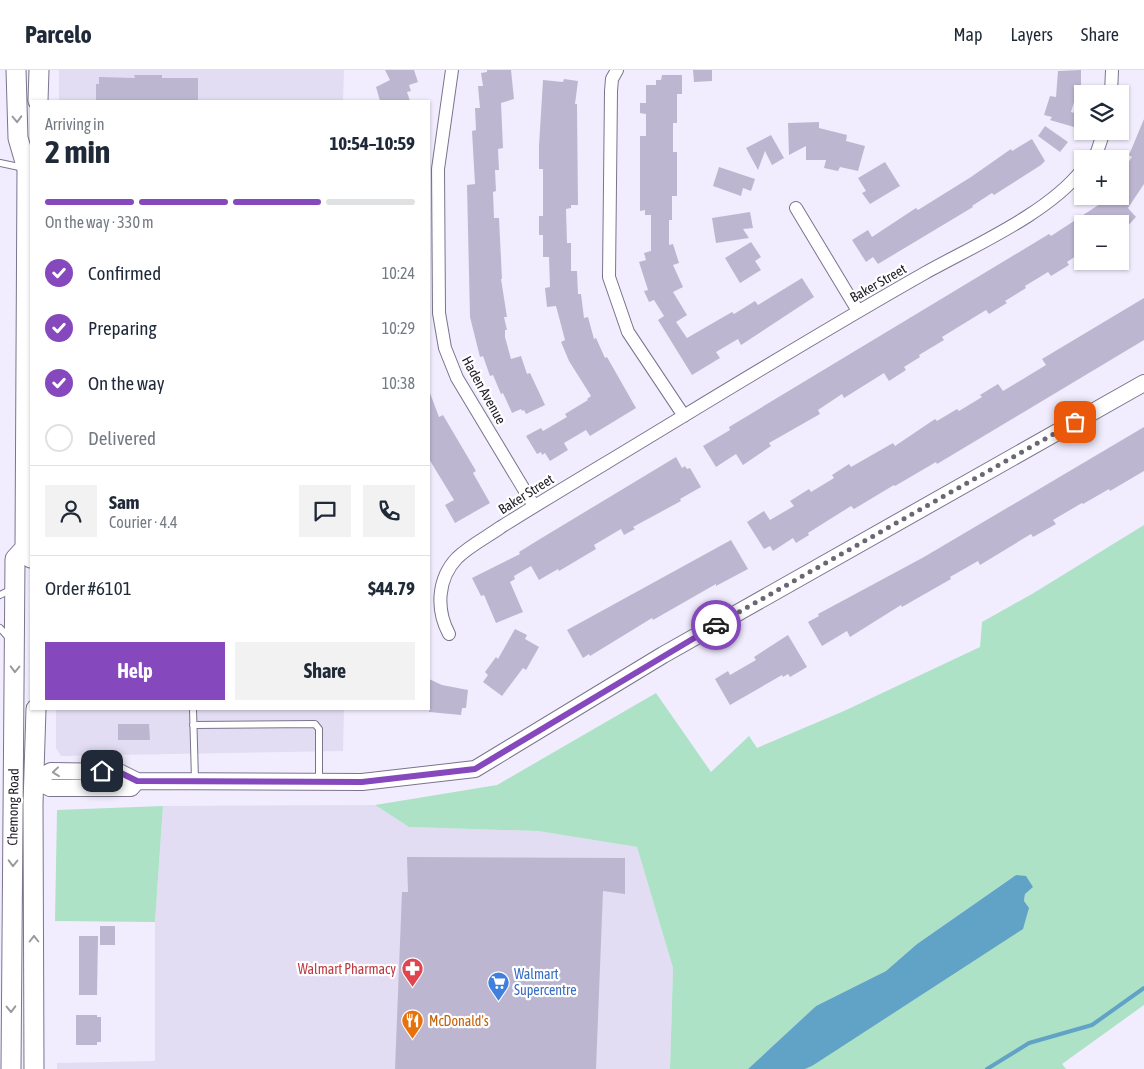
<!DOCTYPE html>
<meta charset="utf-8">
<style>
body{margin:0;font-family:"Asap Condensed",sans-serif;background:#f2f2f3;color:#1f2937;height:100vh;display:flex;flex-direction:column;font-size:19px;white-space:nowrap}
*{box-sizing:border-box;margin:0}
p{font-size:16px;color:#747a83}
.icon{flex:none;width:28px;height:28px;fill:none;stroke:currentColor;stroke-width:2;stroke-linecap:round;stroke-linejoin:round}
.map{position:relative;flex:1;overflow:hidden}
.sheet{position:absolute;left:30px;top:30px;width:400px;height:610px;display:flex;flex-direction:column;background:#fff;border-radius:0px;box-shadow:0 1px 4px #0004}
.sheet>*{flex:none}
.tools{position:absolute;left:1074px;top:15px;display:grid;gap:10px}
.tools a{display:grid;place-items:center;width:55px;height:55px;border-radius:0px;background:#fff;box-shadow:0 1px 4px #0004;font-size:25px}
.pin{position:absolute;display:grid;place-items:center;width:42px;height:42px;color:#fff;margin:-21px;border-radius:10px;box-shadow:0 2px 8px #0006}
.courier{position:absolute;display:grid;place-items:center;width:50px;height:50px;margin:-25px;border:4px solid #8548bd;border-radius:50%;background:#fff;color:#222;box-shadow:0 1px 6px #0007}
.overview em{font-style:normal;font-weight:700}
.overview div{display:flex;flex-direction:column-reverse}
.overview{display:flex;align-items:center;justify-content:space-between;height:85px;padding:0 15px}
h1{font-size:32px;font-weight:700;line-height:38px}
.bar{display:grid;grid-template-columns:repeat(4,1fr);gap:8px 5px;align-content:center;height:60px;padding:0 15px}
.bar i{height:6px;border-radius:4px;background:#e0e1e3}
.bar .current{background:#8548bd}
.bar p{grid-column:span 4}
.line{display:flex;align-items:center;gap:12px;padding:0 15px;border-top:1px solid #e0e1e3}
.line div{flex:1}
.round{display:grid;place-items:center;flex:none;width:52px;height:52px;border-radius:0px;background:#f2f2f3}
ol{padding:0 15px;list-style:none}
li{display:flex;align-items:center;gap:15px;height:55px}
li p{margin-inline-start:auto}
li .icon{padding:5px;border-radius:50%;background:#8548bd;color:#fff;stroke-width:4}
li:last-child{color:#747a83}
li i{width:28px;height:28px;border:2px solid #e0e1e3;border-radius:50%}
.button{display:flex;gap:10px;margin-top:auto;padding:10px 15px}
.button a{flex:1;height:58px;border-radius:0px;background:#8548bd;color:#fff;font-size:20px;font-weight:700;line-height:58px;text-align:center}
.button a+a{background:#f2f2f3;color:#1f2937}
header{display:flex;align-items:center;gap:30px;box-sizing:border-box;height:70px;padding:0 25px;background:#fff;border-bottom:1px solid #e0e1e3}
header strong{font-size:24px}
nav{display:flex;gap:28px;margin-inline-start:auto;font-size:18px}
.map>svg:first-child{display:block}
.built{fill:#e2ddf2}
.green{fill:#aee2c6}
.water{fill:#61a3c7}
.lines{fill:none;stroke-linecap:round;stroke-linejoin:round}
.stream{stroke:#61a3c7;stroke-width:4}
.building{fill:#bdb6d1}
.service-casing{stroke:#7b748d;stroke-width:8}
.minor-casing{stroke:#7b748d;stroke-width:14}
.tertiary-casing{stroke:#7b748d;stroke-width:18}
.secondary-casing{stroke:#7b748d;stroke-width:21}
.service{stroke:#fff;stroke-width:6}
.minor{stroke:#fff;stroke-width:12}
.tertiary{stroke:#fff;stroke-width:16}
.secondary{stroke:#fff;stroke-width:19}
.oneway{stroke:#9b9a9e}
.done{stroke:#6a6673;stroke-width:5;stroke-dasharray:0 9}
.route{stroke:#8548bd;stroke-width:6}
.labels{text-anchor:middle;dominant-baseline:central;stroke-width:4.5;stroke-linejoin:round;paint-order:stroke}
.street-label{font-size:14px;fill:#211e28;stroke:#fff}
.health-label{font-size:14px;fill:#be3a42;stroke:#fff;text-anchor:end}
.shop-label{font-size:14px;fill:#366cbe;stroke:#fff;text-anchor:start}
.food-label{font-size:14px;fill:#c56008;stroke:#fff;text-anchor:start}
</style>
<header>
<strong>Parcelo</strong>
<nav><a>Map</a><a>Layers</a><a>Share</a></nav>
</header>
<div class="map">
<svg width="1144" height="999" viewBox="0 0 1144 999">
<rect width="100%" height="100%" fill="#f1edfe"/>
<!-- built -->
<path class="built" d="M59,0H344L343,31H59Z
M56,639H344L343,681L61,686L56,678Z
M375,735L409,757L538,761L637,777L673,898L670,999H57V993L155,991V852L163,736Z"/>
<!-- green -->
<path class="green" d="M1144,455V935L1062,994L1066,999H805L812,996L1024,831L1025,824L1016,805L917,874L886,901L816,936L748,999H670L673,898L637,777L538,761L409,757L375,735L497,715L656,623L711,702L749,666L757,678L844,641L980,577L982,552L1032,524Z
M163,736L155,852L55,851L57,740Z"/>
<!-- water -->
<path class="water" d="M1016,805L1026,806L1033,817L1025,824L1024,831L1029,838L1023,859L812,996L805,999H748L816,936L886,901L917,874Z"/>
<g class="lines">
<!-- stream -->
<path class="stream" d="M987,999L1029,973L1092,955L1144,918"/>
</g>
<!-- building -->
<path class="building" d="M385,0H414L418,12L409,15L411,21L407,22L410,31H380L376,17L390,10Z
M487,0H511L514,29L501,33L503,78L498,79L499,100H495L496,121L493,122L494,148H499L502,209H501L507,247H504L507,260H505V267L511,289L521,286L527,304L530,303L545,335L526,344L524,340L522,341L521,339L512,343L503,323L501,324L493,305L490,306L483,286L480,287L470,247L467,115L475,114L472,61L476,60L475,38H480L478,16H483L481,3L487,2Z
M693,0H712V11L694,12Z
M1081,0V22H1077L1071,42L1078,44L1074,57L1050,50L1052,47L1044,45L1050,26L1056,27L1058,1Z
M134,5H162V8H198V31H96V14H99V7L135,8Z
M662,5H682V24H677V53H673V82H677V126H672V150H669V175L673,174L679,193L673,195L683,217L673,222L687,245L676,252L687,268L732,242L734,244L755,231L758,235L802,208L814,227L741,275L738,269L716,282L720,288L692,305L658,250L664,246L654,230L649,232L644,221L648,220L639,192L646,190L644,183L651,181V145H645V140L640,141V66H646V44L640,43V33H646V15H656V10H661Z
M564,9L578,11L575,34H577L578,135H571V138L566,139L567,173H571V201H577L578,224H581L584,248L588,247L594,269L596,268L605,288L607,287L636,338L590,366L586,360L564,373L568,380L550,391L545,383L542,385L541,382L537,384L526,366L541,358L543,361L567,347L565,344L588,330L587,329L591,326L569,291L561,272L565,270L556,236L547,237L545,218L550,217L549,187H543V165H539V146H543V99H539V76L543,10L563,12Z
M1144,49V114L1128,138L1136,147L1123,161L1120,158V154H1082V182L1067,192L1069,195L1051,206L1048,202L1025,216L1026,218L1005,231L1007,233L989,244L986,240L942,267L944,270L919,285L920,287L904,297L906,300L889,311L884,303L844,328L842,324L818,340L820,344L769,373L771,376L743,395L736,384L716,397L703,376L730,360L729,357L1049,164L1051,166L1100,134L1098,132L1104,126H1120V105L1132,87L1129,85Z
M819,52V58L847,65L846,71L865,76L858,101L840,97L838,101L824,98L826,90H806V76L789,85L788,53Z
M1045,56L1068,72L1060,82L1038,66Z
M771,65L784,88L772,95L765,81L758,100L746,78Z
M1032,69L1045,91L1041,95L994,125L992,123L972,136L973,137L878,194L873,187L866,192L852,170L868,160L872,167L916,138L918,140L971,107L1011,79L1012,81Z
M885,92L900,116L870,134L862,123L866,121L858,108Z
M719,97L755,109L751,121L743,118L741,126L713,116Z
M750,142L753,158L743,159L749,168L716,173L712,148Z
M751,172L761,187L755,191L761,200L740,213L725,188Z
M1144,228V270L937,394L936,392L895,416L894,415L854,439L851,436L808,463L809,465L796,473L793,468L773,481L770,476L764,479L747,452L764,441L770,450L794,436L790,431L809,419L811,422L834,408L832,405L849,394L851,397L893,373L895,376L935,349L937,351L957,339L959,341L982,327L980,325L998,314L1003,321L1046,295L1042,289Z
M429,323H430L439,347L443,345L476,401L473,403L490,433L455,453L445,435L454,430L429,389Z
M1144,357V401L1110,421L1109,419L1083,434L1082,433L1053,450L1056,454L1033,467L1031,464L980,495L978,491L950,507L951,509L902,537L901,535L850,567L847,561L822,576L808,552L819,546L818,544L924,487Z
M676,387L682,398L685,396L687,399L690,398L701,417L680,429L681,431L633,457L635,459L624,465L621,459L594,475L596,479L559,501L558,499L539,510L531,496L514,506L515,509L510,512L523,542L496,553L484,525L481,526L472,508L520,484L519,482L540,469Z
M731,470L748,499L716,516V514L653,550L652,548L590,586L589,584L583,588L567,560Z
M515,559L527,565L525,569L539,577L526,600L523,598L502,626L483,612L488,605L485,602L496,587L498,589Z
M788,565L807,597L790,607L788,604L783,607L782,605L730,635L715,609L728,601L730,605L756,590L754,587Z
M429,609L442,615L468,620L466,638H462L461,645L429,642Z
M118,654H149L150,670H118Z
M407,787L625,788V824L603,821L596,999H395L402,822H408Z
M100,856H115V875H100Z
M79,866H98L97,925H79Z
M76,945H97V947H101V972H97V975H76Z"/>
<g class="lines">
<defs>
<path id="service" d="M0,93L24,98
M0,525L12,519
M0,558L9,568
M193,639L195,710
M193,655L315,654L319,659V710"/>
<path id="minor" d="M452,0L438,99L439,243L445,278L457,308L534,436
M617,0L612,9L611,21L609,207L628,262L684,346
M1111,24L1112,0
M1092,89L1097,82L1104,61
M796,138L858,241
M449,564C436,540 437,509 457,488C469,476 487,467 501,457C536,435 571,414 606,393C712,329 817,264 925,203C975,175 1047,144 1082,100"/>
<path id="tertiary" d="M34,710L51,701L119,702L137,711L362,712L475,699L663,585L1144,313
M34,710L50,718H131L137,711"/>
<path id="secondary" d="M16,0L18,68L27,99L25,478L31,488
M38,31L39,0
M11,999L15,489L25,478
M34,999L33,734L36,639"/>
</defs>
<!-- service casing -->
<use href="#service" class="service-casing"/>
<!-- minor casing -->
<use href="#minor" class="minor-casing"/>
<!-- tertiary casing -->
<use href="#tertiary" class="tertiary-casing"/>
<!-- secondary casing -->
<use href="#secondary" class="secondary-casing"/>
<!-- service -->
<use href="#service" class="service"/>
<!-- minor -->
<use href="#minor" class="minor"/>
<!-- tertiary -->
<use href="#tertiary" class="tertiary"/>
<!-- secondary -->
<use href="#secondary" class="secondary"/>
</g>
<!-- one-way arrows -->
<defs><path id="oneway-chevron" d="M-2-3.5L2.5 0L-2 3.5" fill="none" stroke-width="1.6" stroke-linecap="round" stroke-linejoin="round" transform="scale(1.25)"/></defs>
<g class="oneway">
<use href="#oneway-chevron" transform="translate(17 49) rotate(88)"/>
<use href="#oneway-chevron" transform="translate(15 599) rotate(91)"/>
<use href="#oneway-chevron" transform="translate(56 702) rotate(174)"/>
<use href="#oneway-chevron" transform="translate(13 793) rotate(91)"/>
<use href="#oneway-chevron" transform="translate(34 869) rotate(-90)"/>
<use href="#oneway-chevron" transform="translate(11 939) rotate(89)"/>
</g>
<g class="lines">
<!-- done -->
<path class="done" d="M716,555L1075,352"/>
<!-- route -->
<path class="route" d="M102,701L119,702L137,711L362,712L475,699L716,555"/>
</g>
<!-- icons -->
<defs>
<symbol id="pharmacy-pin" viewBox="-11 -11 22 30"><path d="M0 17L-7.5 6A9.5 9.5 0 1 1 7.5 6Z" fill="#e0444e" stroke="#fff"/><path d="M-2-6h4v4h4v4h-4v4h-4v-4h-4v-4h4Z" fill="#fff"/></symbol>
<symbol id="supermarket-pin" viewBox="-11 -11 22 30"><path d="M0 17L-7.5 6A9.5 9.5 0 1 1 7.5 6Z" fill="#3f7fe0" stroke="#fff"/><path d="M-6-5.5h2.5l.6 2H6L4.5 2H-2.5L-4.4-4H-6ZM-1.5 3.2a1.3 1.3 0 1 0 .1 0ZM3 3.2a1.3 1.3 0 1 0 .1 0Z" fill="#fff"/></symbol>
<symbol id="restaurant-pin" viewBox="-11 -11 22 30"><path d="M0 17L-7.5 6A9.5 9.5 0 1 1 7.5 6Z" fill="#e8710a" stroke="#fff"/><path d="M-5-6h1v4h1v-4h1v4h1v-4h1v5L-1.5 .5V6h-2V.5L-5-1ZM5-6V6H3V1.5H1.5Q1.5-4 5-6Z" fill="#fff"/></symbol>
</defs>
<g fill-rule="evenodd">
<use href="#pharmacy-pin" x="400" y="886" width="25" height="34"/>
<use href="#supermarket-pin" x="486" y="900" width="25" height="34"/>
<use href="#restaurant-pin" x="400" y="938" width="25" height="34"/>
</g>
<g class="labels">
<!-- street labels -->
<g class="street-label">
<text transform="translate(878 213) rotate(-30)">Baker Street</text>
<text transform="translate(484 320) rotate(61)">Haden Avenue</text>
<text transform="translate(526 424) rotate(-32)">Baker Street</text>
<text transform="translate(13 737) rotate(-89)">Chemong Road</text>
</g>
<!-- health labels -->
<g class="health-label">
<text x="396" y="899">Walmart Pharmacy</text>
</g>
<!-- shop labels -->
<g class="shop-label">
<text x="514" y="904">Walmart<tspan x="514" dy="16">Supercentre</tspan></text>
</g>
<!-- food labels -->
<g class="food-label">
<text x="429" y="951">McDonald's</text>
</g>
</g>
</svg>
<div class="tools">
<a><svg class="icon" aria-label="layers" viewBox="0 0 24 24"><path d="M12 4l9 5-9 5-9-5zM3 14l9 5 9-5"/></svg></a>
<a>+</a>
<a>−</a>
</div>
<div class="pin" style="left:1075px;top:352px;background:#ea580c"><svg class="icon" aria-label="bag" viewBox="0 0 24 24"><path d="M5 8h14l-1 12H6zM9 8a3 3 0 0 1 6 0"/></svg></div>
<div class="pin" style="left:102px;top:701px;background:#1f2937"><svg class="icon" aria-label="home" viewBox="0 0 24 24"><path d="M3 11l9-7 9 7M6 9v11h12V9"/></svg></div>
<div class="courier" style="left:716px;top:555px"><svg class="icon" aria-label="car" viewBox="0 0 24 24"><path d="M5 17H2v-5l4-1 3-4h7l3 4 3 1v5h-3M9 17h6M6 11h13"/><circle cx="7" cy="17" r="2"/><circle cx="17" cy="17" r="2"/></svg></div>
<section class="sheet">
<div class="overview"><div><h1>2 min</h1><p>Arriving in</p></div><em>10:54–10:59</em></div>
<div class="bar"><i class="current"></i><i class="current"></i><i class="current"></i><i></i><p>On the way · 330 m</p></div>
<ol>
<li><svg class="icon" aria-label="check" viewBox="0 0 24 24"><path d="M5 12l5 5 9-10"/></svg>Confirmed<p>10:24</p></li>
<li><svg class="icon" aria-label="check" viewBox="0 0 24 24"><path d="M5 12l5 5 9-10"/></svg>Preparing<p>10:29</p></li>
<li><svg class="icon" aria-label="check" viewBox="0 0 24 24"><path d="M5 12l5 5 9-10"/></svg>On the way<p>10:38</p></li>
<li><i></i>Delivered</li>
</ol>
<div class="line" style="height:90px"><a class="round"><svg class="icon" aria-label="person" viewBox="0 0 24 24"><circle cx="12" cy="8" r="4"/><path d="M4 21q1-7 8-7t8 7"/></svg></a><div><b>Sam</b><p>Courier · 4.4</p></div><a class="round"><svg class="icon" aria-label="chat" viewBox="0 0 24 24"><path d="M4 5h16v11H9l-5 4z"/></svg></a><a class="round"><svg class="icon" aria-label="phone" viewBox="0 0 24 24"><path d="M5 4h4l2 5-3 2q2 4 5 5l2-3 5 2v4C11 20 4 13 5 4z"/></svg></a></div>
<div class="line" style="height:65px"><div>Order #6101</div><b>$44.79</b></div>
<div class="button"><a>Help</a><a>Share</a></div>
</section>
</div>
